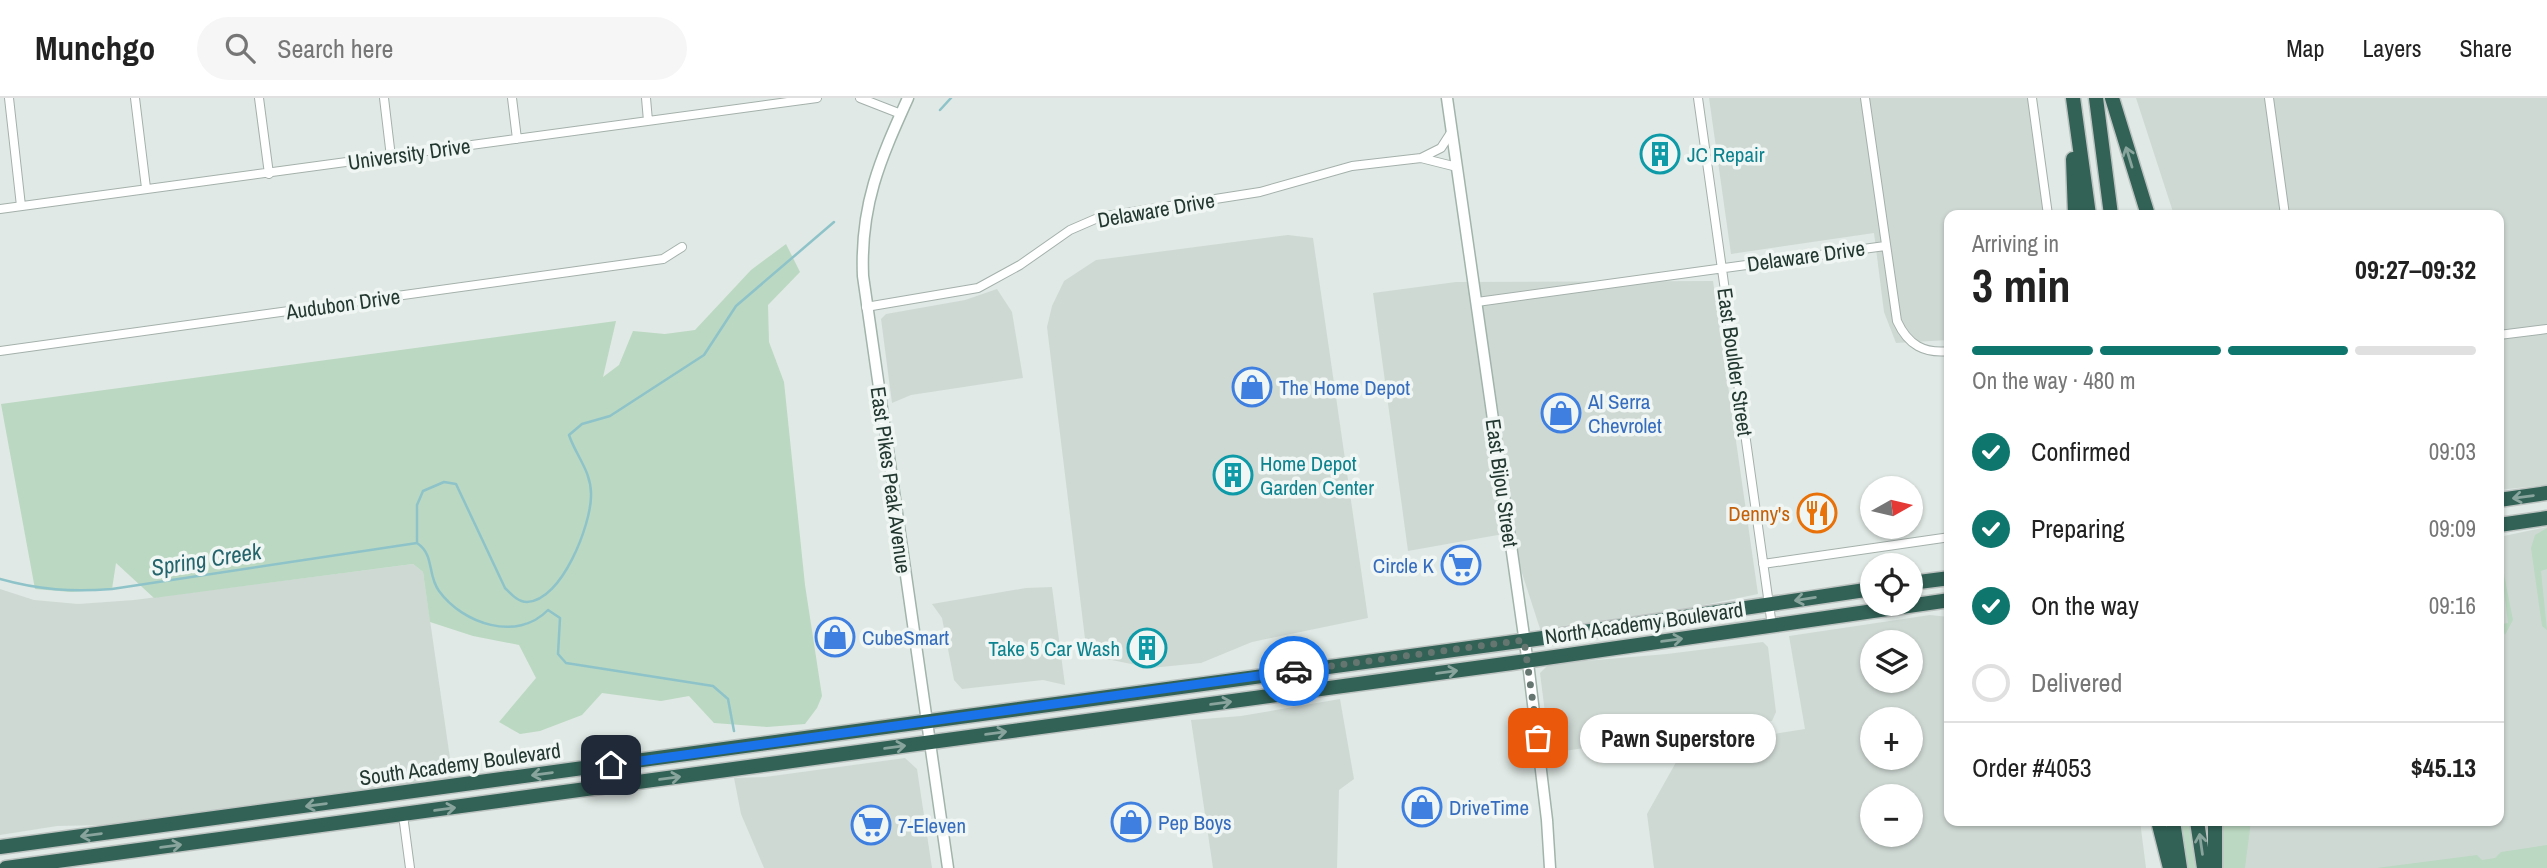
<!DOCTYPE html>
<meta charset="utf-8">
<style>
body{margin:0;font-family:"Archivo Narrow",sans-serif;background:#f6f6f6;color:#222;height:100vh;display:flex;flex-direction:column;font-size:26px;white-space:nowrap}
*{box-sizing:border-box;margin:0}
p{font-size:23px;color:#767676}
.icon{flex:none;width:38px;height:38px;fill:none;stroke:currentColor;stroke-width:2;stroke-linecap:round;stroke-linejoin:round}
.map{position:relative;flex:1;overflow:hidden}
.details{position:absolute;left:1944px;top:112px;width:560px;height:616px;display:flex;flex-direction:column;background:#fff;border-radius:14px;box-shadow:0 2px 5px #0004}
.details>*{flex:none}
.needle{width:46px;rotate:82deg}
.buttons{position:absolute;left:1860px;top:378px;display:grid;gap:14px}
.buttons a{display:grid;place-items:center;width:63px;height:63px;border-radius:50%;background:#fff;box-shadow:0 2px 5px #0004;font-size:35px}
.pin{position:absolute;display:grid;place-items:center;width:60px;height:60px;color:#fff;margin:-30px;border-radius:14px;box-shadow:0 4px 10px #0006}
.courier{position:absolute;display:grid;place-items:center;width:70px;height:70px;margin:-35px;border:5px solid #1a73e8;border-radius:50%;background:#fff;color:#222;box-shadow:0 2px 9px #0007}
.bubble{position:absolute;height:49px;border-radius:24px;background:#fff;box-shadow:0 2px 5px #0004;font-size:23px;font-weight:700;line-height:49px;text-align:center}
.headline em{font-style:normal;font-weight:700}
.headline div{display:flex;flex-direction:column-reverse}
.headline{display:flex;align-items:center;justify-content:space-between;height:119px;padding:0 28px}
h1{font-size:46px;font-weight:700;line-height:52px}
.bar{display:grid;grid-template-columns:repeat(4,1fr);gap:10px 7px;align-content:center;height:84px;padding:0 28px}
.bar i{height:9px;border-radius:5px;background:#e0e0e0}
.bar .current{background:#0f766e}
.bar p{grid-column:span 4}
.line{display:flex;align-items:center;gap:18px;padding:0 28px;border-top:2px solid #e0e0e0}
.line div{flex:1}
ol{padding:0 28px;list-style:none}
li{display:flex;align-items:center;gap:21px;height:77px}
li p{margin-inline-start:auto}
li .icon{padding:7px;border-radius:50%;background:#0f766e;color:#fff;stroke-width:4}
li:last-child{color:#767676}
li i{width:38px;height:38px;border:4px solid #e0e0e0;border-radius:50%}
header{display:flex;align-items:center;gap:42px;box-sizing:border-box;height:98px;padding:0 35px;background:#fff;border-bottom:2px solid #e0e0e0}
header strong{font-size:33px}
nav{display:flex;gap:38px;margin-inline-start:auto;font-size:24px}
.search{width:490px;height:63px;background:#f6f6f6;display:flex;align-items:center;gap:18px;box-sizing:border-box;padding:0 24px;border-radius:38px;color:#767676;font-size:26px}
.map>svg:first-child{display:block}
.built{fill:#cfd9d4;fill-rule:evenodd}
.green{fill:#bbd8c2}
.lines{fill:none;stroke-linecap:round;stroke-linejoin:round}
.stream{stroke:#8ec3c9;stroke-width:2.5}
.street-casing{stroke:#a4b0ab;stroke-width:10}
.secondary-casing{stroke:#a1b4ac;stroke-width:13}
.highway-casing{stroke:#bdc3c1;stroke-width:17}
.street{stroke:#fff;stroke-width:8}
.secondary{stroke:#fff;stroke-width:10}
.highway{stroke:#326155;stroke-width:14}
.oneway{stroke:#88a49c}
.done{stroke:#657670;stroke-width:7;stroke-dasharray:0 12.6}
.route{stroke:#1a73e8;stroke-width:9}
.labels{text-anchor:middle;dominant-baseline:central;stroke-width:7;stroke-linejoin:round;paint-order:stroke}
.street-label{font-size:21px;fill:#233831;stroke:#f0f6f3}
.culture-label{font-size:21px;fill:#0d838f;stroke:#f0f6f3;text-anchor:start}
.shop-label{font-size:21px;fill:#366cbe;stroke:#f0f6f3;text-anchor:start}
.food-label{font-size:21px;fill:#c56008;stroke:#f0f6f3;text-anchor:end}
.water-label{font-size:23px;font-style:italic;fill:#24646d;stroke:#f0f6f3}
</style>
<header>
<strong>Munchgo</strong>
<div class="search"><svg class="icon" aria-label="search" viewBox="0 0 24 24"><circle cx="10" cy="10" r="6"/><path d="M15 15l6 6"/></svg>Search here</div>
<nav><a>Map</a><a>Layers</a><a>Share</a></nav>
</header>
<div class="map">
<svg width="2547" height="770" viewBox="0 0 2547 770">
<rect width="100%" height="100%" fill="#e0e9e5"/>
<!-- built -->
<path class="built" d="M1709,0H2031L2048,117H1950L1949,242L1896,245L1884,214L1874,135L1731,156Z
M2136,0H2547V387L2499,392V117H2174Z
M1288,137L1313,140L1368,520L1252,544L1201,565L1151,570L1087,557L1047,229L1052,208L1064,183L1096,162Z
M1713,183L1758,496L1543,540L1509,435L1408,453L1373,195L1456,184Z
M997,191L1012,214L1023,280L911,297L892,305L881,221L886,216L965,202Z
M2547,429V770H2221V723H2499V439Z
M413,466L423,474L453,681L103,727L57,728L0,737V491L34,502L78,506L134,502Z
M1052,489L1065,587L1043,582L962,591L954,582L942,520L932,506L1026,490Z
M1930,517L1949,519L1950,723H2140L2146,770H1654L1647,716L1684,650L1805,631L1789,538ZM1872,544H1911V583H1872ZM1872,621H1911V660H1872ZM1872,698H1911V737H1872Z
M1763,544L1768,549L1776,614L1772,623L1550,655L1540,575L1549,566L1667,556Z
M1340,601L1354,681L1339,692L1337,770H1213L1191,622L1241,618Z
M905,660L917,671L932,770H764L741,716L734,680L765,679Z"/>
<!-- green -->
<path class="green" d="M786,146L800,174L768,207L769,244L784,284L805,487L822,598L817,610L805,626L767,629L714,625L689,598L661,603L602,595L582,617L540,633L520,636L499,624L536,580L519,547L473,538L430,524L423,474L413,466L154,500L116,465L112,491L71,494L35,491L1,306L616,223L603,279L619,267L633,233L665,236L695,232L751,172Z
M2547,430V471L2541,473L2547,532L2542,528L2531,450L2535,437Z
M2499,451L2513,522L2505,537L2502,526L2508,525Z
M2176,723H2190L2197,770H2183Z
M2221,723H2251L2245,770H2221Z
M2547,747V770H2376L2477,757L2482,762L2495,760L2501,754Z"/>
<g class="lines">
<!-- stream -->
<path class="stream" d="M940,12L951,0
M417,445V407L423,393L444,384L456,386L505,490C511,496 518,504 527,504C562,503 591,426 591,398C592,374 576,358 569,337L582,326L610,318L704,257L736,208L834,124
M417,445C435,457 427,477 439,493C463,526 517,544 548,512L560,520L558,556L566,565L713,588L728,601L734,633
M0,481C39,492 72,494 112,491L417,445"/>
<defs>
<path id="street" d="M9,0L21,108
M135,0L146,90
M259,0L269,76
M384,0L391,59
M512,0L517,41
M646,0L648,23
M860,0L901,16
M1698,0L1772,528
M1865,0L1897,223C1908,247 1924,256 1950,253
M2032,0L2048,117
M2269,0L2285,117
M1421,60L1457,69
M0,111L817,0
M1477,204L1885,148
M866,209L978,190L1020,167L1070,132L1100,119L1260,94L1352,68L1421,60L1441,50L1452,33
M2499,237L2547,231
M0,253L663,161L682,149
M1763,466L1950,439
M403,717L410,770"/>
<path id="secondary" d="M908,0C880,62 860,107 863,178L948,770
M1447,0L1529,573L1547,722L1550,770"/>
<path id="highway" d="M2073,0L2089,117
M2096,0L2111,117
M2112,0L2148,117
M2073,61L2075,117
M2499,402L2547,395
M2499,427L2547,420
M1911,485L1950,480
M2158,723L2170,770
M2173,723L2180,770
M2197,723L2204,770
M0,749L1543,540L1872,491
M6,770L1512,565L1950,502
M2215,770V723"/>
</defs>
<!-- street casing -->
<use href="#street" class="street-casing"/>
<!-- secondary casing -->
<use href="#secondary" class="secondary-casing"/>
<!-- highway casing -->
<use href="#highway" class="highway-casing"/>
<!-- street -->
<use href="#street" class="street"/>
<!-- secondary -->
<use href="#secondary" class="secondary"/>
<!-- highway -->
<use href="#highway" class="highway"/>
</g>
<!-- one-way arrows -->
<defs><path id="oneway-shaft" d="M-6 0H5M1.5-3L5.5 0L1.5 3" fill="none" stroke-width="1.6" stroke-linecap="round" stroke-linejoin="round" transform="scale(1.75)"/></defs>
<g class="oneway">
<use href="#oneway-shaft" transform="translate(2129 59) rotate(-107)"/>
<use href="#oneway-shaft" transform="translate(2523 399) rotate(172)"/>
<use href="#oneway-shaft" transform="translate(1805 501) rotate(171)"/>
<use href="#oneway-shaft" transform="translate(1672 542) rotate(-8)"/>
<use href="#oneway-shaft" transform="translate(1447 574) rotate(-8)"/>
<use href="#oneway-shaft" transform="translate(1221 605) rotate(-8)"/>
<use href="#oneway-shaft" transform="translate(996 635) rotate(-8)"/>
<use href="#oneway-shaft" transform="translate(895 649) rotate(-8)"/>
<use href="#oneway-shaft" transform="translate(542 676) rotate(172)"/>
<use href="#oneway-shaft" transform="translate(670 680) rotate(-8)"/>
<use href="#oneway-shaft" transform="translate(316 707) rotate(172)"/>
<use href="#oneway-shaft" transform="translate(445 711) rotate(-8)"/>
<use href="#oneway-shaft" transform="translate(91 737) rotate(172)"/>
<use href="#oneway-shaft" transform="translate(2201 746) rotate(-98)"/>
<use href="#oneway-shaft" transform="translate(171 748) rotate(-8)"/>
</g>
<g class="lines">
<!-- done -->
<path class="done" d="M1294,573L1524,542L1538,640"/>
<!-- route -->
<path class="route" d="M611,667L1294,573"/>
</g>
<!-- icons -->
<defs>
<symbol id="building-ring" viewBox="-11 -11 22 22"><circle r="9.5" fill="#f0f6f3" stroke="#0f9aa8" stroke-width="1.5"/><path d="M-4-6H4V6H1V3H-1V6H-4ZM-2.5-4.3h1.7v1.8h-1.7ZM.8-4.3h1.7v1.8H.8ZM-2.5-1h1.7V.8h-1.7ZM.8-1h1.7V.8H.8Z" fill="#0f9aa8"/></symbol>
<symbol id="shop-ring" viewBox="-11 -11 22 22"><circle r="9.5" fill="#f0f6f3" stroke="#3f7fe0" stroke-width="1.5"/><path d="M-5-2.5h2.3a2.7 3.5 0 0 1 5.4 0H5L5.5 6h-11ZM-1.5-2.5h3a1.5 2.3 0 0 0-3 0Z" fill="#3f7fe0"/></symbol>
<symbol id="restaurant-ring" viewBox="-11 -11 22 22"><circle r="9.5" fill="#f0f6f3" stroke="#e8710a" stroke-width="1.5"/><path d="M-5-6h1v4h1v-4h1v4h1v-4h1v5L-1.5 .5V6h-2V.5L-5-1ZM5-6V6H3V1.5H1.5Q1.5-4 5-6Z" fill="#e8710a"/></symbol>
<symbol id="supermarket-ring" viewBox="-11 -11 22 22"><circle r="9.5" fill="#f0f6f3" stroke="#3f7fe0" stroke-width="1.5"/><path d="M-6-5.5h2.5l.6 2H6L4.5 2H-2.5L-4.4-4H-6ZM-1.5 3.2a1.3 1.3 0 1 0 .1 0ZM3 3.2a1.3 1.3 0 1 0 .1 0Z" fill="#3f7fe0"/></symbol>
</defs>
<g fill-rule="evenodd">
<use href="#building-ring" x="1638" y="34" width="44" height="44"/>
<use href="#shop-ring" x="1230" y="267" width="44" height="44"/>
<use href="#shop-ring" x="1539" y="293" width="44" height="44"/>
<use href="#building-ring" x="1211" y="355" width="44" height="44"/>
<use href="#restaurant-ring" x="1795" y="393" width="44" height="44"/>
<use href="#supermarket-ring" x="1439" y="445" width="44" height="44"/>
<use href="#shop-ring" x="813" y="517" width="44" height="44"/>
<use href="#building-ring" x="1125" y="528" width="44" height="44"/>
<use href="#shop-ring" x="1400" y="687" width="44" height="44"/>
<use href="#shop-ring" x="1109" y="702" width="44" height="44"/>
<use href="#supermarket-ring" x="849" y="705" width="44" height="44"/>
</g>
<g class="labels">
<!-- street labels -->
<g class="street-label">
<text transform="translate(409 56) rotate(-8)">University Drive</text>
<text transform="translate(1156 112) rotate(-10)">Delaware Drive</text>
<text transform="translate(1806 158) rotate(-8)">Delaware Drive</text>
<text transform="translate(343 206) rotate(-8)">Audubon Drive</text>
<text transform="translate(1735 264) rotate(82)">East Boulder Street</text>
<text transform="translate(891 382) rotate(82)">East Pikes Peak Avenue</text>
<text transform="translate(1502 385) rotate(82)">East Bijou Street</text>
<text transform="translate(1644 525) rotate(-8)">North Academy Boulevard</text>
<text transform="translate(460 666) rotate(-8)">South Academy Boulevard</text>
</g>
<!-- culture labels -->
<g class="culture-label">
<text x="1687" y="56">JC Repair</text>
<text x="1260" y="365">Home Depot<tspan x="1260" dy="24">Garden Center</tspan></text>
<text x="1120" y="550" text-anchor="end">Take 5 Car Wash</text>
</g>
<!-- shop labels -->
<g class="shop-label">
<text x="1279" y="289">The Home Depot</text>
<text x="1588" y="303">Al Serra<tspan x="1588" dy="24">Chevrolet</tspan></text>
<text x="1434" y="467" text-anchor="end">Circle K</text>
<text x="862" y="539">CubeSmart</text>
<text x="1449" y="709">DriveTime</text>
<text x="1158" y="724">Pep Boys</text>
<text x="898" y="727">7-Eleven</text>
</g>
<!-- food labels -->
<g class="food-label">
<text x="1790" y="415">Denny's</text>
</g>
<!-- water labels -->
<g class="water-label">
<text transform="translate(206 461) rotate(-9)">Spring Creek</text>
</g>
</g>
</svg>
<div class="buttons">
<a><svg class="needle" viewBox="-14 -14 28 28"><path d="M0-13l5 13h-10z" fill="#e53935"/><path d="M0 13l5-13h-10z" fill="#767676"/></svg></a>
<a><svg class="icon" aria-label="locate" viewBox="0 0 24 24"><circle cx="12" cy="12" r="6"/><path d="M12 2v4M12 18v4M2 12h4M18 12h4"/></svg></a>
<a><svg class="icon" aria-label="layers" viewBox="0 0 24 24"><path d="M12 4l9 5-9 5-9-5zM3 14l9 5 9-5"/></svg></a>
<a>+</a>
<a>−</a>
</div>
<div class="pin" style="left:1538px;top:640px;background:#ea580c"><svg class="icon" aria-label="bag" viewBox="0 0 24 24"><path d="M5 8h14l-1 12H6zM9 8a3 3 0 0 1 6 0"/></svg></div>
<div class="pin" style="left:611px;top:667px;background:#1f2937"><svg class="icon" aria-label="home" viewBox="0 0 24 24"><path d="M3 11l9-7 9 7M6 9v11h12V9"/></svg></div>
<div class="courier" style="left:1294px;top:573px"><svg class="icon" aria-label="car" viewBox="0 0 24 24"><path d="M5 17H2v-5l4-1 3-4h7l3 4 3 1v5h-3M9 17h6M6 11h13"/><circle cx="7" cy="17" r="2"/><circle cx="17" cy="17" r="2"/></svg></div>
<div class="bubble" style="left:1580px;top:616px;width:196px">Pawn Superstore</div>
<section class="details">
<div class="headline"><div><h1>3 min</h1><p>Arriving in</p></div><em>09:27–09:32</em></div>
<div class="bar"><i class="current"></i><i class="current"></i><i class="current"></i><i></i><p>On the way · 480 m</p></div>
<ol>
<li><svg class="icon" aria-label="check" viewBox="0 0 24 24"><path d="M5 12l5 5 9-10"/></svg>Confirmed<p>09:03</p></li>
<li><svg class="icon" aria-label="check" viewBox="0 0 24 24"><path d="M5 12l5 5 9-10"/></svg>Preparing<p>09:09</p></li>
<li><svg class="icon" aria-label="check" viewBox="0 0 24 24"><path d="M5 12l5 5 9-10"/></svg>On the way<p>09:16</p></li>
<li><i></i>Delivered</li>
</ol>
<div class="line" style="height:91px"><div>Order #4053</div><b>$45.13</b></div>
</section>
</div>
